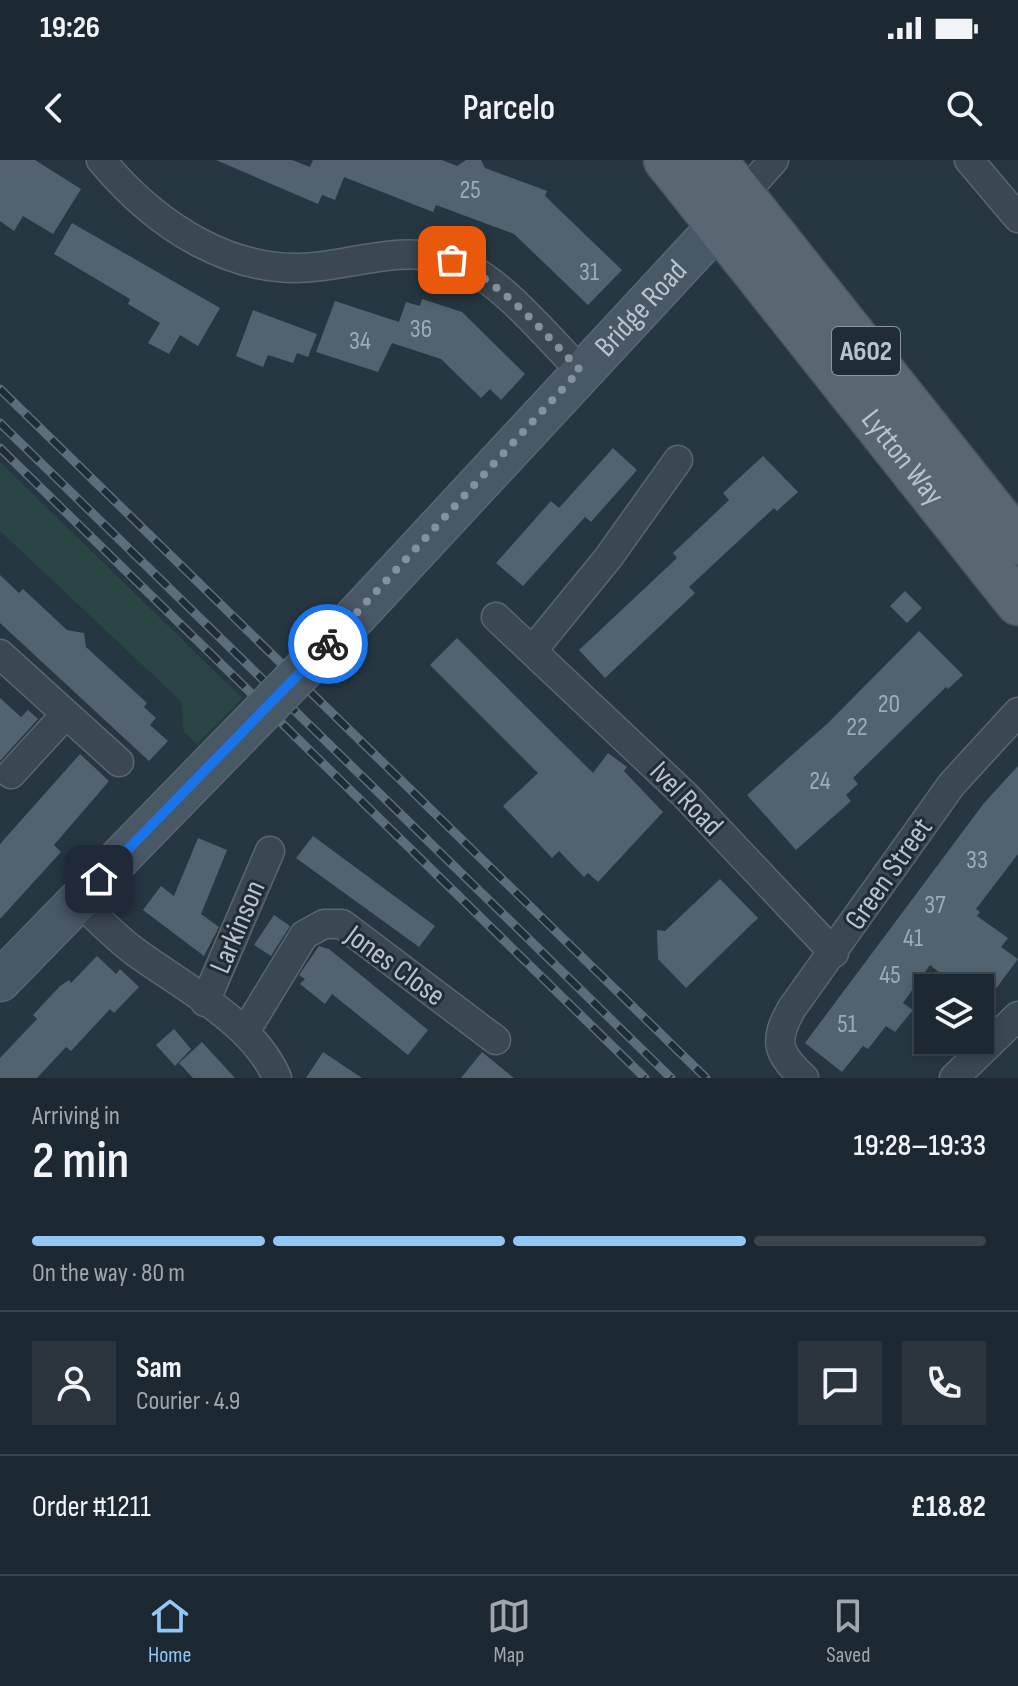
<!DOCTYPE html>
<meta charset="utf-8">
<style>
body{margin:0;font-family:"Sofia Sans Condensed",sans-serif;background:#2a353e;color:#f1f3f6;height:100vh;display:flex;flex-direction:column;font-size:30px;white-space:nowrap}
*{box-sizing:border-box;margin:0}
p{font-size:26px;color:#a0a6ac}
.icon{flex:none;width:44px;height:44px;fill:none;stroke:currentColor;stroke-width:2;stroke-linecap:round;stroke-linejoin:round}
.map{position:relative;height:918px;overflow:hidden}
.drawer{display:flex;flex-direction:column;background:#1d2932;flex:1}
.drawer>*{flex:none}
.buttons{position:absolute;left:914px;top:814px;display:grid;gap:16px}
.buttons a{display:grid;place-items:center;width:80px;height:80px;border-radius:0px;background:#1d2932;box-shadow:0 4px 12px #0003,0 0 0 2px #3b454d;font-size:40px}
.pin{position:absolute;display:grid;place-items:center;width:68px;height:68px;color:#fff;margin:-34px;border-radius:16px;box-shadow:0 4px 12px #0006}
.courier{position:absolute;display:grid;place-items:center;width:80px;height:80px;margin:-40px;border:6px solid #1a73e8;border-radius:50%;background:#fff;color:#222;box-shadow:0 2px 10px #0007}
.head em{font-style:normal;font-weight:600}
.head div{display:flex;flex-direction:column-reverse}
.head{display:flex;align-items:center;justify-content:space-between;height:136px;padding:0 32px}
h1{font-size:52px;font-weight:600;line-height:60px}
.bar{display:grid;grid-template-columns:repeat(4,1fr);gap:12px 8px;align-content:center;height:96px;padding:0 32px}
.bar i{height:10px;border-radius:6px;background:#3b454d}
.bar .current{background:#92c7f7}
.bar p{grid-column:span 4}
.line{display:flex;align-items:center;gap:20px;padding:0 32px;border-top:2px solid #3b454d}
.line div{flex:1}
.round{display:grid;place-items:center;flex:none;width:84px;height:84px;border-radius:0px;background:#2a353e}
.status{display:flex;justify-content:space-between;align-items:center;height:56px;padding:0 40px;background:#1d2932;direction:ltr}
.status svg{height:22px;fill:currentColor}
header{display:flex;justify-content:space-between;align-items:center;height:104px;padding:0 32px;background:#1d2932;font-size:36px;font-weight:600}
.dock{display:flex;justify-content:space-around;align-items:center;height:112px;border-top:2px solid #3b454d;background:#1d2932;font-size:22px;color:#a0a6ac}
.dock a{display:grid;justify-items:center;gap:4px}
.dock .current{color:#92c7f7}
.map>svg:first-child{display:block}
.green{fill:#2a4544}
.building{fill:#52626f}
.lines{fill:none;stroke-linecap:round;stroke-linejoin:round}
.street-casing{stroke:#59666f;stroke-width:31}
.secondary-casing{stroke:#59666f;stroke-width:43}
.primary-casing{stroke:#48545e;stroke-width:47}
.street{stroke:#3b4852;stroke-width:28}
.secondary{stroke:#495865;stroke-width:40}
.primary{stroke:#596772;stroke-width:44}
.rail-casing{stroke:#5d6d79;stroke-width:9}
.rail{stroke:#202d37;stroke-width:6;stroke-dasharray:18;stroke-linecap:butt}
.secondary-bridge-casing{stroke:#59666f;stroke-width:43;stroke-linecap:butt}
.secondary-bridge{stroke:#495865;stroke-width:40}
.done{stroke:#85929c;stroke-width:8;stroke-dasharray:0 14.4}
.route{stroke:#1a73e8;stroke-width:10}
.labels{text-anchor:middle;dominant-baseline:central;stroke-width:6;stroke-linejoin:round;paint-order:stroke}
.number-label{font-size:26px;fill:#9eabb5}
.shield{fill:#202d37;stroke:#8a969f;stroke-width:2}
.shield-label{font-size:28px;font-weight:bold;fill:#b8c3cc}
.street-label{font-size:30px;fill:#b8c3cc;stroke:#202d37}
</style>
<div class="status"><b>19:26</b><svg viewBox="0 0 49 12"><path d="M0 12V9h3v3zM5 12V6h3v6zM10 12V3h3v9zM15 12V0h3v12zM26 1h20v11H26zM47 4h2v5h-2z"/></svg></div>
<header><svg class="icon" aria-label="back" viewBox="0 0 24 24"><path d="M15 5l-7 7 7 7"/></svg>Parcelo<svg class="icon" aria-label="search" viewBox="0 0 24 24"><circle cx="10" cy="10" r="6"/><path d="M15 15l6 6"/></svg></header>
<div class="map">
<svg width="1018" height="918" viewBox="0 0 1018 918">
<rect width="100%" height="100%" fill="#273742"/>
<!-- green -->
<path class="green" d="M0,302L242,538L197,584L184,572L181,541L0,371Z"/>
<!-- building -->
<path class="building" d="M0,0H35L81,29L53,74L23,56L14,71L0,61Z
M216,0H292L310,7L313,0H442L457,6L466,0H481L485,8L547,31L545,36L622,110L588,145L514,74L436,45L433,52L344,17L335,40L322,35L318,44Z
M72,63L220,148L198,186L180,175L169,194L148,183L160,163L128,144L130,139L54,94Z
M422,139L462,152L525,214L501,240L490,229L481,238L441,199L392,183L378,212L316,192L335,141L399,162L406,142L420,146Z
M253,150L317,174L308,197L297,193L293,203L268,195L263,207L236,196Z
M613,288L637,310L591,362L585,357L523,426L496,403L551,341L559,348Z
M763,296L798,332L777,351L774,348L689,427L695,433L605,518L579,490L677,398L673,393L729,340L723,333Z
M0,415L19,433L23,429L67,470L84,473L86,487L147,543L144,547L156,558L150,565L168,581L149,601L0,463Z
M905,431L922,448L907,463L890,446Z
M919,471L963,515L948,529L946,527L853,618L858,624L846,635L851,641L796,690L747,635L828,563Z
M457,478L593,613L608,593L627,607L624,611L663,652L598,722L588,713L584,717L559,691L552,698L503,646L538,613L430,505Z
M0,538L21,557L28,550L38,559L0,601Z
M80,594L109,621L54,685L61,692L0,759V684Z
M1018,606V694L976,749L980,752L977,756L1008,778L1001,787L1018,799L995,830L989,825L959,828L930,805L903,843L913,850L895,872L886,866L868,889L863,886L842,912L805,883L984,643Z
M313,676L435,766L419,787L296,698Z
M198,678L227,690L201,754L219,767L204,796L143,750L161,726L174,736Z
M720,719L758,758L686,828L658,799L657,770L665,771Z
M274,755L290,766L271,796L254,785Z
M319,786L329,789L428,870L408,895L332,834L325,844L300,824L305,819L299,815Z
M97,796L116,814L120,809L139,827L114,853L110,849L71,891L66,887L37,918H0V898L37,859L33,855L60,826L69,820L71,823Z
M174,869L191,889L175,906L156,885Z
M202,882L235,918H193L179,903Z
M323,892L362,918H306Z
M482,892L514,918H461Z"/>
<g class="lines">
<defs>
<path id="street" d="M101,0C155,65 234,119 323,106C366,100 407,87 450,100C496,113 546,176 580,210
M969,0L1018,58
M742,36L774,0
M496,457L685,635L834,793
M533,490L608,398L678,300
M0,494L119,602
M11,614L66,554
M78,740C96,757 114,776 134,791C180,825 255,863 277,918
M205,842L270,691
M245,872L304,775L324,764H342L496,880
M804,918C777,893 773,881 792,848L952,624L1018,552
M954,918L1018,856"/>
<g id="secondary">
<path id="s1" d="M357,455L719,65"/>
<path d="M0,821L225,590"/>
</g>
<g id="primary">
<path id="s2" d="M666,0L1018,443"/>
<path d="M714,0L1018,382"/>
</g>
</defs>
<!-- street casing -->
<use href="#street" class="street-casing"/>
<!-- secondary casing -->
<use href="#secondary" class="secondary-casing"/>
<!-- primary casing -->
<use href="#primary" class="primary-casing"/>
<!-- street -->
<use href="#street" class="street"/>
<!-- secondary -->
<use href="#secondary" class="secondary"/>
<!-- primary -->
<use href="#primary" class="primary"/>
<defs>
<path id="rail" d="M0,229L706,918
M0,263L671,918
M0,288L645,918"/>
</defs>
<!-- rail casing -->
<use href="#rail" class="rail-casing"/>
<!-- rail -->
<use href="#rail" class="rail"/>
<defs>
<path id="secondary-bridge" d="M225,590L357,455"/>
</defs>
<!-- secondary-bridge casing -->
<use href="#secondary-bridge" class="secondary-bridge-casing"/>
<!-- secondary-bridge -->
<use href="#secondary-bridge" class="secondary-bridge"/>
</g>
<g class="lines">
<!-- done -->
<path class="done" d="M328,484L580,210C542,171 502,122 452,100"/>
<!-- route -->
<path class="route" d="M99,719L328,484"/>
</g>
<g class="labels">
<!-- number labels -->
<g class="number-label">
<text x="470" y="30">25</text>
<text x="589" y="112">31</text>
<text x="421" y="169">36</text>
<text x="360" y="181">34</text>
<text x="889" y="544">20</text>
<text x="857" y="567">22</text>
<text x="820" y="621">24</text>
<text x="977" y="700">33</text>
<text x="935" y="745">37</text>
<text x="913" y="778">41</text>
<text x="890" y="815">45</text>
<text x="847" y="864">51</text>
</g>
<!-- shield labels -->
<rect class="shield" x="832" y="167" width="68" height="48" rx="6"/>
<g class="shield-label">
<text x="866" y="191">A602</text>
</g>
<!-- street labels -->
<g class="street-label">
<text stroke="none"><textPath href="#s1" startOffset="418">Bridge Road</textPath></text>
<text stroke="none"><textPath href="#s2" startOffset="380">Lytton Way</textPath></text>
<text transform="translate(686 639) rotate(46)">Ivel Road</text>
<text transform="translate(889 714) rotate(-55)">Green Street</text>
<text transform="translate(238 767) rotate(-67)">Larkinson</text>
<text transform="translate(395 806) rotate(36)">Jones Close</text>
</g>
</g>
</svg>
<div class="buttons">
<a><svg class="icon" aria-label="layers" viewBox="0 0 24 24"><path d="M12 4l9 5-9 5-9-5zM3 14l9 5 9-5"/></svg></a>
</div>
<div class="pin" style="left:452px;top:100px;background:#ea580c"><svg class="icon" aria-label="bag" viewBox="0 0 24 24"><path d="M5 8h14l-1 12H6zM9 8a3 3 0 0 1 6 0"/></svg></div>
<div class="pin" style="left:99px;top:719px;background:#1f2937"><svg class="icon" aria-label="home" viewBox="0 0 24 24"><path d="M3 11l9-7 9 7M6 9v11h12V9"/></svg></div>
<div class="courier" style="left:328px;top:484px"><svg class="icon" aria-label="bike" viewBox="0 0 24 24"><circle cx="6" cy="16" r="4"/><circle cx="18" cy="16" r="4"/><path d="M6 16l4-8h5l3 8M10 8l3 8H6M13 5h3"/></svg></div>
</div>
<section class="drawer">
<div class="head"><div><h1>2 min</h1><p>Arriving in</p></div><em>19:28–19:33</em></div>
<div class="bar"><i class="current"></i><i class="current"></i><i class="current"></i><i></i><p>On the way · 80 m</p></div>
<div class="line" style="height:144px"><a class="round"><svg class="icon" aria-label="person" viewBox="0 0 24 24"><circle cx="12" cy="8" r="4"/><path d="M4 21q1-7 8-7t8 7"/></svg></a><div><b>Sam</b><p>Courier · 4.9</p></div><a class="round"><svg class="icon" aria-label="chat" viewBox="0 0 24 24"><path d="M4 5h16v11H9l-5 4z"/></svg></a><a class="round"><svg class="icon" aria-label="phone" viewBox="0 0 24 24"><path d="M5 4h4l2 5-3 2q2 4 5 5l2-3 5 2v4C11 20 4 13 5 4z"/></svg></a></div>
<div class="line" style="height:104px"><div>Order #1211</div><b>£18.82</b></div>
</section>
<nav class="dock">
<a class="current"><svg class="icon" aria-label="home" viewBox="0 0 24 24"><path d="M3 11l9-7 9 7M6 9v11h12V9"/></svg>Home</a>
<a><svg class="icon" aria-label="map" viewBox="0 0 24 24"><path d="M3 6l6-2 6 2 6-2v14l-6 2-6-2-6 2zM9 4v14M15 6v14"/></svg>Map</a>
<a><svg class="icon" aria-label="saved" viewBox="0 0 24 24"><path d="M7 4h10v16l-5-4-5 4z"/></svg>Saved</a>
</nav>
